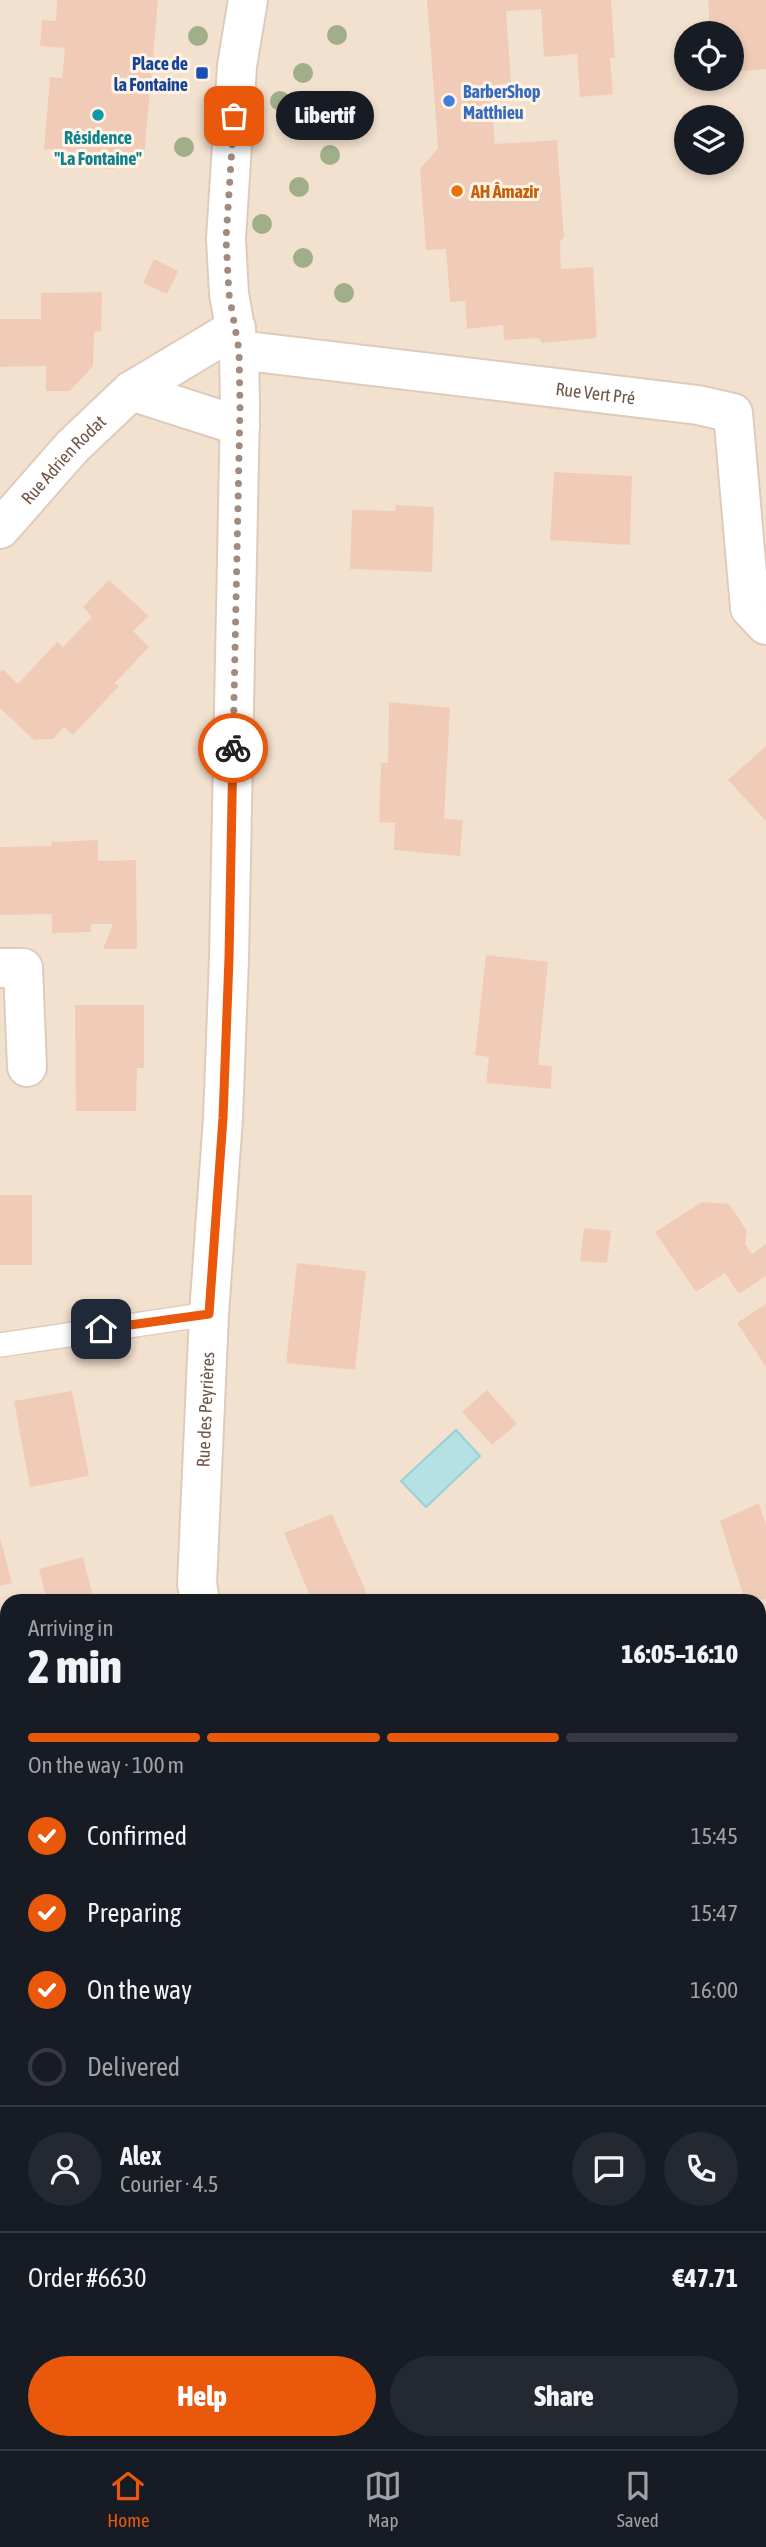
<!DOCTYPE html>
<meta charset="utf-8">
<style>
body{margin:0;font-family:"Asap Condensed",sans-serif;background:#242831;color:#f1f3f6;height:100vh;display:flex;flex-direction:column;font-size:26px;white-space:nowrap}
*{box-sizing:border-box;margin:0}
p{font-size:23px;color:#9ea1a6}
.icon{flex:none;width:38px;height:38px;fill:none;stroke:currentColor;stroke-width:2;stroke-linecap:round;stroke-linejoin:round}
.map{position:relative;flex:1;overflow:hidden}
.details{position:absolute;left:0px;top:1594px;width:766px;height:856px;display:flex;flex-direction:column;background:#171b24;border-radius:21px 21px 0 0;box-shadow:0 4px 10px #0003}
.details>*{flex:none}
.tools{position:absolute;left:674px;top:21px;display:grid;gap:14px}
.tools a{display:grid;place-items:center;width:70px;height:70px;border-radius:50%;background:#171b24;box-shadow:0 4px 10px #0003;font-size:35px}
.pin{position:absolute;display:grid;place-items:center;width:60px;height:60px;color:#fff;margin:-30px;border-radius:14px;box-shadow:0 4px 10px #0006}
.courier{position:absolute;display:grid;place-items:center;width:70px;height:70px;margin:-35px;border:5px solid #ea580c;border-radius:50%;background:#fff;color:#222;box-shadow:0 2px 9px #0007}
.bubble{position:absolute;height:49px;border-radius:24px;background:#171b24;box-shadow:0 4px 10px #0003;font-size:23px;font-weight:800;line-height:49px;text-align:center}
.summary em{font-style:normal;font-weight:800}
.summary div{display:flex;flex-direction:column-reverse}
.summary{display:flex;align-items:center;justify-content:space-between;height:119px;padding:0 28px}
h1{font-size:46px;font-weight:800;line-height:52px}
.bar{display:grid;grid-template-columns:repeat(4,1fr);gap:10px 7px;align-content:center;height:84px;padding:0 28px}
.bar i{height:9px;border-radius:5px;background:#363941}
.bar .current{background:#ea580c}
.bar p{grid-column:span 4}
.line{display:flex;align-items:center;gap:18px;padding:0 28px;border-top:2px solid #363941}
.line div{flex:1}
.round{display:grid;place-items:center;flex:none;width:74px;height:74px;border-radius:37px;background:#242831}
ol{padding:0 28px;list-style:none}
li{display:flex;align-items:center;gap:21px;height:77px}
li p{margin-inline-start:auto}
li .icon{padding:7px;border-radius:50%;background:#ea580c;color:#fff;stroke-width:4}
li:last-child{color:#9ea1a6}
li i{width:38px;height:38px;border:4px solid #363941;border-radius:50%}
.primary-button{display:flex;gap:14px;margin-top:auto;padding:14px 28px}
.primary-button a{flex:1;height:80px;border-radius:42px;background:#ea580c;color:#fff;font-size:28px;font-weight:800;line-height:80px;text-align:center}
.primary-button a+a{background:#242831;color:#f1f3f6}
.tabs{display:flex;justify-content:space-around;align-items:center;height:98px;border-top:2px solid #363941;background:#171b24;font-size:19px;color:#9ea1a6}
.tabs a{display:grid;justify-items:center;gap:4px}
.tabs .current{color:#ea580c}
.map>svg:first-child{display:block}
.residential{fill:#f3e1cf;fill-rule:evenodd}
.water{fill:#b5e0e4;stroke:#9cd0d6;stroke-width:2}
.building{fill:#f0ccb8}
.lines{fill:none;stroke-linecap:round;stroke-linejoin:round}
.service-casing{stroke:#dfcbbc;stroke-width:26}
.minor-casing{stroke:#dfcbbc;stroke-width:42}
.tertiary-casing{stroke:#dfcbbc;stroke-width:42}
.service{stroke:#fff;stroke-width:23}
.minor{stroke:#fff;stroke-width:38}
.tertiary{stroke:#fff;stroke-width:38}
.tree{fill:#a0ae89}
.done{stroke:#a28b7d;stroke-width:7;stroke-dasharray:0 12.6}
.route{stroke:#ea580c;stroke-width:9}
.transit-dot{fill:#1a4fb4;stroke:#fff4e6;stroke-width:2.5}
.shop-dot{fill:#3f7fe0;stroke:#fff4e6;stroke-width:2.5}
.culture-dot{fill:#0f9aa8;stroke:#fff4e6;stroke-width:2.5}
.food-dot{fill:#e8710a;stroke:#fff4e6;stroke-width:2.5}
.labels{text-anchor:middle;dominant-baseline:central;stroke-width:6;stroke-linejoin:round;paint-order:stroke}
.transit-label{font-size:18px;font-weight:bold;fill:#164399;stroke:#fff4e6;text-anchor:end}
.shop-label{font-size:18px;font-weight:bold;fill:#366cbe;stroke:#fff4e6;text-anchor:start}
.culture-label{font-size:18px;font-weight:bold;fill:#0d838f;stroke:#fff4e6}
.food-label{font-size:18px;font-weight:bold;fill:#c56008;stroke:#fff4e6;text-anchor:start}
.street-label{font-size:18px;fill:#715548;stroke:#fff4e6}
</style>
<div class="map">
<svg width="766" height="2449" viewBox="0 0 766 2449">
<rect width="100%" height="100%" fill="#fcefe0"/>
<!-- residential -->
<path class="residential" d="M0,0H766V2449H0ZM686,33H732V79H686ZM686,117H732V163H686ZM7,1601H760V2443H7Z"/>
<!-- water -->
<path class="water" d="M456,1430L480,1456L426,1507L401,1481Z"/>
<!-- building -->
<path class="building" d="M57,0H158L144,158L115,155L114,169L71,165L73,152L44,149L50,77L62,78L65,48L40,46L42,20L56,21Z
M427,0H611L615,58H610L613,94L580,97L577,54L544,57L541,9L506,11L511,83L489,86L495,144L557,140L564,237L560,242L561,269L593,267L597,338L542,343L539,338L504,340L503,325L467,329L465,301L450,302L446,249L426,250L420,169L438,148Z
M708,0H766V69L732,72V33H710Z
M716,111V117H686V125H684L683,113Z
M154,259L178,271L167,294L143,283Z
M102,292L101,331L94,332L93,366L70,391H46V366L0,367V319H41V293Z
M554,472L632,476L630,545L550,540Z
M396,505L434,507L432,572L350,569L352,510L395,511Z
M109,580L149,616L133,631L149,647L115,683L119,686L73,735L64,727L53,739L34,740L0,708V672L3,669L18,684L57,642L63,647L92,617L83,607Z
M389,702L450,708L444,819L463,820L460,856L394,850L395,823L379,822L381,763H388Z
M766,746V821L728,780Z
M98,840V861L136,860L137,949H103L113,924H91V932L52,933V914L0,915V847L52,846L51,842Z
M486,955L548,962L538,1065L552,1066L551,1089L486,1083L489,1057L475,1055Z
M75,1005H144V1068H137L136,1111H76Z
M0,1195H32V1265H0Z
M702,1202L729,1204L747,1231L745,1244L752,1254L766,1244V1276L739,1294L725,1273L696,1292L655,1232Z
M584,1228L611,1231L607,1263L580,1261Z
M297,1263L366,1271L355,1370L286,1363Z
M766,1304V1367L737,1323Z
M487,1390L517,1424L492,1445L462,1412Z
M72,1391L89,1476L30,1487L14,1401Z
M759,1503L766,1525V1599L745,1601L720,1521Z
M332,1514L370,1601H312L284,1533Z
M0,1538L12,1583L0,1586Z
M83,1557L94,1601H47L39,1569Z
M1,1648L7,1673V1700L0,1702Z
M766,1779V1884L760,1885V1780Z
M7,1859V1937L0,1939V1861Z
M760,2233L766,2248V2286L760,2289Z
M15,2443H174L176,2449H17Z
M521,2443H670L673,2449H524Z"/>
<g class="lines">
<defs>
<path id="service" d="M0,1345L209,1314
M760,2301L766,2298"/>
<g id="minor">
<path id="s1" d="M239,350L698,405L733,413L750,608L766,625"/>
<path d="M131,391L240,426"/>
<path id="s2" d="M0,529L72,447L131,391L236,328"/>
<path d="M0,968H23L27,1067"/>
<path d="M0,1764L7,1762"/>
<path d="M0,2075L7,2076"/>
<path d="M760,2137L766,2136"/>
<path d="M0,2290L7,2288"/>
</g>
<g id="tertiary">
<path id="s3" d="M200,1601L197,1584L209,1314L223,1118L229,958L240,407L239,350L229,294L226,239L237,66L248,0"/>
<path d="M451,2443L454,2449"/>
</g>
</defs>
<!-- service casing -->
<use href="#service" class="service-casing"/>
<!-- minor casing -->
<use href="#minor" class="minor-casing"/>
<!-- tertiary casing -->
<use href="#tertiary" class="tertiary-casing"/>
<!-- service -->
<use href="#service" class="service"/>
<!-- minor -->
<use href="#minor" class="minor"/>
<!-- tertiary -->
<use href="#tertiary" class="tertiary"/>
</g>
<!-- trees -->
<g class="tree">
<circle cx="337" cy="35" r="10"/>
<circle cx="198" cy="36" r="10"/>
<circle cx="303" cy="73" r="10"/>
<circle cx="280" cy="101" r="10"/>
<circle cx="184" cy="147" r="10"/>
<circle cx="330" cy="155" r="10"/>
<circle cx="299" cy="187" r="10"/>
<circle cx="262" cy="224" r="10"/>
<circle cx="303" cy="258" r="10"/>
<circle cx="344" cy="293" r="10"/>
</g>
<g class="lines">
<!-- done -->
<path class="done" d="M233,748L240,407L239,350L229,294L226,239L234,116"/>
<!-- route -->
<path class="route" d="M101,1329L209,1314L223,1118L229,958L233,748"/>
</g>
<!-- markers -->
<rect class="transit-dot" x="195" y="66" width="14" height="14" rx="3.5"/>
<circle class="shop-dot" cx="449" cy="101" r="7"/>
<circle class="culture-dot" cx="98" cy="115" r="7"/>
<circle class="food-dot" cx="457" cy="191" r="7"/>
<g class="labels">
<!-- transit labels -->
<g class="transit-label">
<text x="188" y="63">Place de<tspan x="188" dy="21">la Fontaine</tspan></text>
</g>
<!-- shop labels -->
<g class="shop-label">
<text x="463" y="91">BarberShop<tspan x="463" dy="21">Matthieu</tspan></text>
</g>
<!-- culture labels -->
<g class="culture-label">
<text x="98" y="137">Résidence<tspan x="98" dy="21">"La Fontaine"</tspan></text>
</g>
<!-- food labels -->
<g class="food-label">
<text x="471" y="191">AH Âmazir</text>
</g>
<!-- street labels -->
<g class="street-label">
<text stroke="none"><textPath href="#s1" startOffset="359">Rue Vert Pré</textPath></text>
<text stroke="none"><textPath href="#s2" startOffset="94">Rue Adrien Rodat</textPath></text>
<text stroke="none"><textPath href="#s3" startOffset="192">Rue des Peyrières</textPath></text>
</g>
</g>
</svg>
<div class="tools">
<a><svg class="icon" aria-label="locate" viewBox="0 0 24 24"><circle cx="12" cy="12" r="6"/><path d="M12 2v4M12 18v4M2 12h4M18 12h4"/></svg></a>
<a><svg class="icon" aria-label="layers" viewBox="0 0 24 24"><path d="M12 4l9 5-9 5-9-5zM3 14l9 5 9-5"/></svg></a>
</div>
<div class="pin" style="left:234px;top:116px;background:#ea580c"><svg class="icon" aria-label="bag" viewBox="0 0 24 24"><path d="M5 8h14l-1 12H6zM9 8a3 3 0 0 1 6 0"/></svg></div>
<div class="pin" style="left:101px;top:1329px;background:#1f2937"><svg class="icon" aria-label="home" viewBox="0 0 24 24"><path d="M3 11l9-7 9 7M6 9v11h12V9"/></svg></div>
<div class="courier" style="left:233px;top:748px"><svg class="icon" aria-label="bike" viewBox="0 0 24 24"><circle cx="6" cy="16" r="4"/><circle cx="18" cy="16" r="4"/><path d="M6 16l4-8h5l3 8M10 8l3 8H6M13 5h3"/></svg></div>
<div class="bubble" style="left:276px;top:91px;width:98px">Libertif</div>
<section class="details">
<div class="summary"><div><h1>2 min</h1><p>Arriving in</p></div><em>16:05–16:10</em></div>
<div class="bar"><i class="current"></i><i class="current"></i><i class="current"></i><i></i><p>On the way · 100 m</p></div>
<ol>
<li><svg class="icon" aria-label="check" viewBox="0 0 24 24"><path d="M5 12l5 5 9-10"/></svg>Confirmed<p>15:45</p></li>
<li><svg class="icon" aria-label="check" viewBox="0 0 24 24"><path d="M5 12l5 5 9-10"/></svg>Preparing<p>15:47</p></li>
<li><svg class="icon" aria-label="check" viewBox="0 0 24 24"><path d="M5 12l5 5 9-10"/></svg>On the way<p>16:00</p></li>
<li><i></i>Delivered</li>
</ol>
<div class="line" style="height:126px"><a class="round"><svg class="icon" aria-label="person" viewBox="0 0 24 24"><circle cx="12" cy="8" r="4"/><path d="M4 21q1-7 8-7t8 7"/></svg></a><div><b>Alex</b><p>Courier · 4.5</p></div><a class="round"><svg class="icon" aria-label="chat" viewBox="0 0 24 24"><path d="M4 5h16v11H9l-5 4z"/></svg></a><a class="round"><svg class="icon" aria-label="phone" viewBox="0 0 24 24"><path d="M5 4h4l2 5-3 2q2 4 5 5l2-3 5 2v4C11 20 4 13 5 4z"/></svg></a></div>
<div class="line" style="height:91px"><div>Order #6630</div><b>€47.71</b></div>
<div class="primary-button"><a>Help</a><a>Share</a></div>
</section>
</div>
<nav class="tabs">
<a class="current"><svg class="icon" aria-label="home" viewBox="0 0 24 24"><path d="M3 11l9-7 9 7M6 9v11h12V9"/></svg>Home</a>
<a><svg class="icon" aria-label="map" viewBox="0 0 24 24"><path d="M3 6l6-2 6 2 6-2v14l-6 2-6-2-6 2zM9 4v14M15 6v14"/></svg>Map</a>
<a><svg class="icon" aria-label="saved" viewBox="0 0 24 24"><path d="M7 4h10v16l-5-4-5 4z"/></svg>Saved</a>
</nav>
